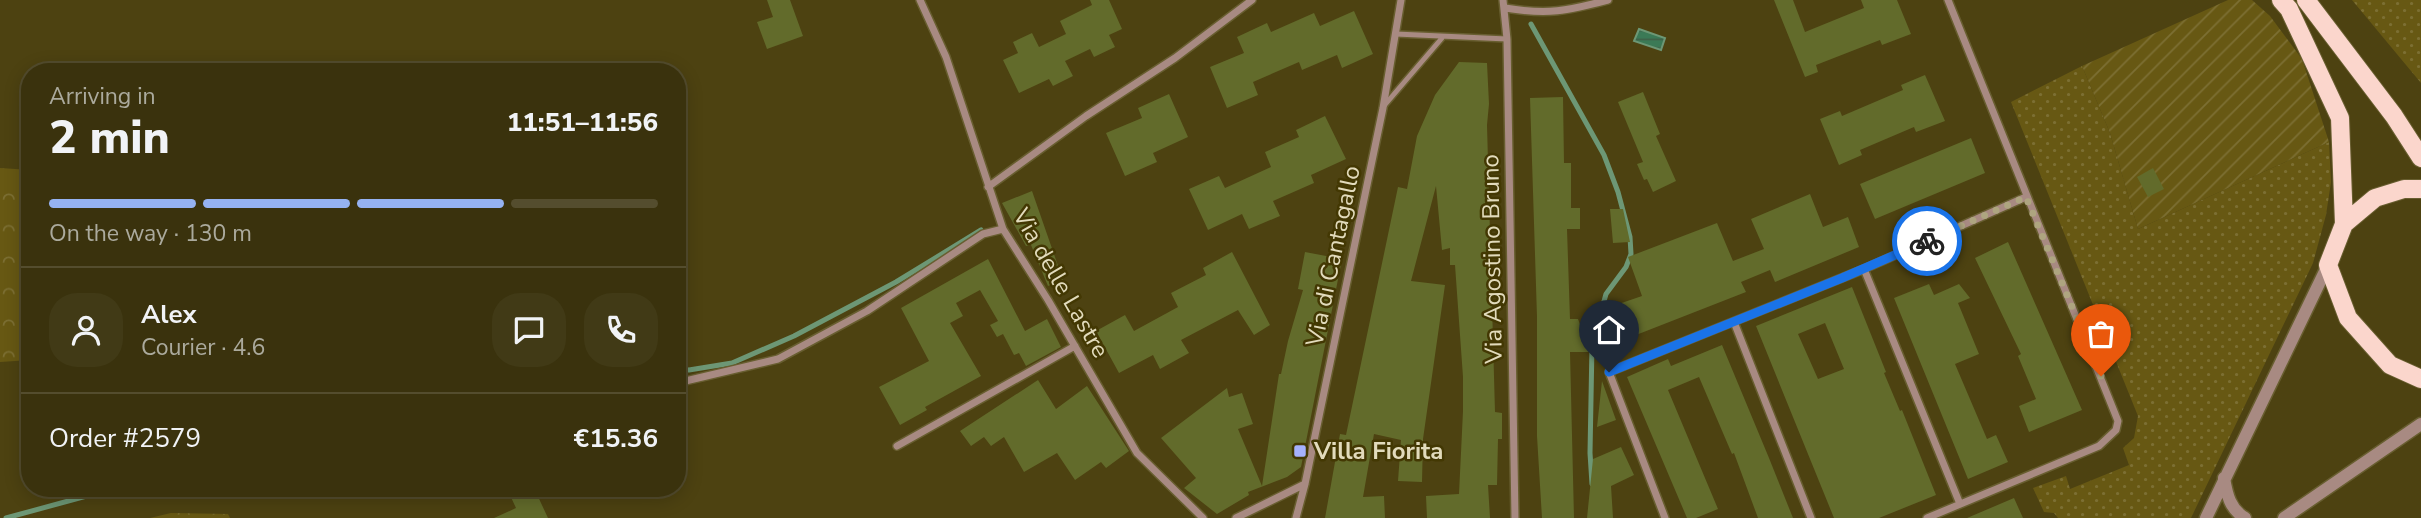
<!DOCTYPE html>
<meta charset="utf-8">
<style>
body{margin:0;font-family:"Nunito Sans",sans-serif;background:#413a16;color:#f1f3f6;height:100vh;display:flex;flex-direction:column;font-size:26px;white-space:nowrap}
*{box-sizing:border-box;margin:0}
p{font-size:23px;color:#abaa9d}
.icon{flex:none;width:38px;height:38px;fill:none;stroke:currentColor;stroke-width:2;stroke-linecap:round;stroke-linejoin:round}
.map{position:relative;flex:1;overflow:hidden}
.details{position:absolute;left:21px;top:63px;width:665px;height:434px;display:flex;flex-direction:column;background:#3a320d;border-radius:28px;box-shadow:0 4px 18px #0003,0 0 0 2px #544d2e}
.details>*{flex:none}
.pin{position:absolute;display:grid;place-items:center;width:60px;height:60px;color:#fff;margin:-72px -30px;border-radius:50% 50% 50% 0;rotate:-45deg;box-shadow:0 0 7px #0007}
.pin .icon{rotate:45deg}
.courier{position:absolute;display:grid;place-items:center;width:70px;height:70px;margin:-35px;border:5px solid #1a73e8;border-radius:50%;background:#fff;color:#222;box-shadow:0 2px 9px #0007}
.summary em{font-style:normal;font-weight:800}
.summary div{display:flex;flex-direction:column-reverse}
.summary{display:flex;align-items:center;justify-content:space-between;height:119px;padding:0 28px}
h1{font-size:46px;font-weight:800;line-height:52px}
.bar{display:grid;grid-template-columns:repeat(4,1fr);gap:10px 7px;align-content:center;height:84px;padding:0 28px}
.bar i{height:9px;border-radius:5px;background:#544d2e}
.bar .selected{background:#95b2f1}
.bar p{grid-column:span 4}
.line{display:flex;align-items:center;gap:18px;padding:0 28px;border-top:2px solid #544d2e}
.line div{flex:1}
.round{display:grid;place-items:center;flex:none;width:74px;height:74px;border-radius:28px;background:#413a16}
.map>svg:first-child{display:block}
.grass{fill:url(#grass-dots)}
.forest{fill:url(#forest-crowns)}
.garden{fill:url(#garden-furrows)}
.water{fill:url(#water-rules);stroke:#6d9775;stroke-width:2}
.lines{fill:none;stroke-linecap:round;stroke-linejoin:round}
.stream{stroke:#6d9775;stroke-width:5}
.building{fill:#626b2b;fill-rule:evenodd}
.service-casing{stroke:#685e30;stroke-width:8}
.minor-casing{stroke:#685e30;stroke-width:10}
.tertiary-casing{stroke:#685e30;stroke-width:15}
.primary-casing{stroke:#685e30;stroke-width:20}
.service{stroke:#a88a82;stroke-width:5}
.minor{stroke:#a88a82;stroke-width:7}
.tertiary{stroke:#a88a82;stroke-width:12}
.primary{stroke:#fbd6cc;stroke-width:18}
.done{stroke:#aea580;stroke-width:7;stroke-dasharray:0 12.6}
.route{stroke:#1a73e8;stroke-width:9}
.poi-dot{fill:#a5b1fc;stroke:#433803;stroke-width:2.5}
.labels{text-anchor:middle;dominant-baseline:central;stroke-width:5;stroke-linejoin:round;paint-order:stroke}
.street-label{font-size:24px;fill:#e2dbbc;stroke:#433803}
.poi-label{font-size:24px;font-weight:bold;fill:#e2dbbc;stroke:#433803;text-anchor:start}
</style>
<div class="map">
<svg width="2421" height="518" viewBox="0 0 2421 518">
<defs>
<pattern id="grass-dots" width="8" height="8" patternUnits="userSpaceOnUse" patternTransform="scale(1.75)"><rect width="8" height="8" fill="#675813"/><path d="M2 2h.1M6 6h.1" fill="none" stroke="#7c6f33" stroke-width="1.8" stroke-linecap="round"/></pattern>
<pattern id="forest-crowns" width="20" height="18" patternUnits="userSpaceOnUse" patternTransform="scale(1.75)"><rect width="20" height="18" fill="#675813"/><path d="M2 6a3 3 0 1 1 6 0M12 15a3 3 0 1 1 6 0" fill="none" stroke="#7c6f33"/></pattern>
<pattern id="garden-furrows" width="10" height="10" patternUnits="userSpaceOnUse" patternTransform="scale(1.75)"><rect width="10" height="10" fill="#675813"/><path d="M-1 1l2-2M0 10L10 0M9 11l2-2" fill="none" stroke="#7c6f33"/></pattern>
<pattern id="water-rules" width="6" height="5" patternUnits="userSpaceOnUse" patternTransform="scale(1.75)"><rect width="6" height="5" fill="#3b7a56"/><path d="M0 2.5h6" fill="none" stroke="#3f6148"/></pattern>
</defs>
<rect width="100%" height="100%" fill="#4d4211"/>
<!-- grass -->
<path class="grass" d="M2352,0H2421V83Z
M2082,66L2110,133L2138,229L2329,142L2331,182L2326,215L2313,263L2191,518H2058L2054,513L2044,512L2033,488L2066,476L2070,489L2129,465L2123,448L2134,438L2138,416L2011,102Z"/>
<!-- forest -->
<path class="forest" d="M0,168L30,170V360L0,362Z
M171,513L228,514L230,518H150Z"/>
<!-- garden -->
<path class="garden" d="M2228,0H2252L2270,16L2302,59L2329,142L2138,229L2110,133L2082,66Z"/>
<!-- water -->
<path class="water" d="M1639,29L1665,38L1661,50L1634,41Z"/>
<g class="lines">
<!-- stream -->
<path class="stream" d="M1531,24L1604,155L1618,192L1630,237L1631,254L1626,267L1606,294L1592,345L1590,453L1592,484
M677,369L689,370L732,363L794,336L896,282L981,230
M6,518L116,488"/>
</g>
<!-- building -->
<path class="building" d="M767,0H790L803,36L767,49L757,22L773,17Z
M1090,0H1109L1122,29L1109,35L1115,47L1094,57L1090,49L1065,61L1073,76L1053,86L1049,79L1019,93L1003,60L1018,53L1013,42L1032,33L1039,47L1066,34L1060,21L1092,5Z
M1774,0H1793L1805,32L1864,8L1861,0H1897L1911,34L1882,45L1880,40L1816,65L1818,72L1805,77Z
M1354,11L1373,54L1342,68L1337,55L1302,70L1299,62L1253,82L1258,95L1227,108L1210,67L1244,53L1237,37L1267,23L1271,32L1314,13L1320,26Z
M1459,62L1487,63L1489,104L1487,125L1495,412L1502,413V439H1498L1497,485H1488L1490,518H1427L1426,496L1459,494L1463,411V377L1455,265H1450V248L1442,250L1436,186L1411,281L1445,285L1423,439L1422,482L1398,481L1401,440L1374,434L1363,497L1384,496L1385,518H1325L1340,434L1346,435L1398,187L1407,189L1417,136L1435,95Z
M1925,75L1945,121L1916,132L1914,127L1860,150L1862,155L1839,165L1820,119L1840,111L1842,116L1903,90L1901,85Z
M1643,92L1660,134L1656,136L1676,181L1653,192L1647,179L1644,180L1637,164L1643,162L1618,102Z
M1169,94L1188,137L1153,153L1157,162L1125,176L1106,133L1142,118L1138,108Z
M1563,97L1564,163H1571V208H1580V229H1567L1570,319H1578L1590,352H1570L1574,518H1542L1537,436V317L1530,98Z
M1325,116L1346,159L1311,175L1314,183L1273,201L1280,216L1249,229L1242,214L1208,230L1189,189L1219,176L1225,188L1271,167L1265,152L1299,137L1296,130Z
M1971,138L1985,173L1875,219L1860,184Z
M2153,168L2164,189L2148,197L2137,177Z
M1032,191L1063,280L1048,286L1031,245L1026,246L1002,203Z
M1810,194L1823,227L1848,217L1859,247L1775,282L1770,270L1741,282L1746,292L1613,344L1602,318L1604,309L1642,296L1628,257L1717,223L1733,261L1764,249L1751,219Z
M1610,209H1623L1630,242L1613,243Z
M2008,242L2082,410L2029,432L2019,406L2036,399L2018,356L2021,354L1975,258Z
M1232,252L1270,325L1254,335L1238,310L1181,340L1189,353L1160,369L1153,355L1119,373L1096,331L1125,315L1134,331L1178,307L1171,293L1206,275L1203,268Z
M1305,252L1342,259L1301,467L1287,477L1248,492L1249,495L1217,514L1184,488L1196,478L1161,438L1227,388L1229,397L1242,393L1253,424L1238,429L1262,486L1279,374H1281L1288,341L1303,290L1298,289Z
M988,259L1025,331L1047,319L1061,347L1026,366L1019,353L1014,355L1003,334L997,337L990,325L998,321L980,290L956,303L963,316L950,323L981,376L925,407L927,410L900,425L879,387L929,361L901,308Z
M1929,284L1934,295L1959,284L1970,298L1958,303L1979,354L1955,364L1987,439L1996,435L2008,462L1968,479L1894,298Z
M1852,287L1886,372L1884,373L1900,411L1902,410L1936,495L1879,518H1834L1756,326ZM1825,323L1844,369L1818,379L1798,334Z
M1722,345L1769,458L1793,518H1758L1734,453L1732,454L1699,377L1668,390L1718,509L1696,518H1687L1627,377L1668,359L1671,366Z
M1038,380L1056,409L1087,386L1129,451L1106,468L1101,462L1075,480L1057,453L1024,472L1004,437L991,446L984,437L971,446L960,431Z
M1602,381L1616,420L1597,427Z
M1621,447L1634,475L1611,486L1613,518H1587L1593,459Z
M521,488H534L548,518H494L516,508L509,493Z
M2014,498L2023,518H1967Z"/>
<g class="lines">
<defs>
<path id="service" d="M1396,34L1507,39
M1383,107L1442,38"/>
<path id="minor" d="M920,0L946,57L1003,229L1048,300L1137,453L1203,518
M1503,0L1507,39L1515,518
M1505,8C1548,15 1567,11 1608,0
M988,187L1086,116L1175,58L1252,0
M1864,269L1960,504
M1734,322L1811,518
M677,383L778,359L867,311L983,234L1003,229
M897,446L1075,346
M1236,518L1305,484
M1296,518L1305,484L1383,108L1401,0
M1665,518L1609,372L1864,269L2026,197
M1927,518L2099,446L2116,430L2118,421L1948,0"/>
<path id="tertiary" d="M2224,478C2227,495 2230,509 2245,518
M2206,518L2328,265
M2284,518L2421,424"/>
<path id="primary" d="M2281,0L2289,9L2340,118L2344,224
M2306,0L2394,116L2421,158
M2421,189H2404L2375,198L2344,224L2328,265L2348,318L2390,365L2421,379"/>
</defs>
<!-- service casing -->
<use href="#service" class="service-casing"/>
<!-- minor casing -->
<use href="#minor" class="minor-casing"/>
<!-- tertiary casing -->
<use href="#tertiary" class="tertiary-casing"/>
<!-- primary casing -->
<use href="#primary" class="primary-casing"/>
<!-- service -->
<use href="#service" class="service"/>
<!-- minor -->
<use href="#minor" class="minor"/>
<!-- tertiary -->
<use href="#tertiary" class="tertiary"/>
<!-- primary -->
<use href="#primary" class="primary"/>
</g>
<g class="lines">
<!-- done -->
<path class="done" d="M1927,241L2026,197L2101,376"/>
<!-- route -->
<path class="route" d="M1609,372L1842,278L1927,241"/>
</g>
<!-- markers -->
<rect class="poi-dot" x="1293" y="444" width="14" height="14" rx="3.5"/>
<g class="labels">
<!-- street labels -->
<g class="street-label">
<text transform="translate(1333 256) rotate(-78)">Via di Cantagallo</text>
<text transform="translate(1492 259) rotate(-91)">Via Agostino Bruno</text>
<text transform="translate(1061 283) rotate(60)">Via delle Lastre</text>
</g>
<!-- poi labels -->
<g class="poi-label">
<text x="1314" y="451">Villa Fiorita</text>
</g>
</g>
</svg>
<div class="pin" style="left:2101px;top:376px;background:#ea580c"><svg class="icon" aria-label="bag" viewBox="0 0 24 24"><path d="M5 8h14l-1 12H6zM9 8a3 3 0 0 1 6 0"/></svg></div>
<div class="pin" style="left:1609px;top:372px;background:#1f2937"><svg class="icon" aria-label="home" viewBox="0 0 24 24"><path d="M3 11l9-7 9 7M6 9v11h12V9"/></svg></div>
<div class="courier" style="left:1927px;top:241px"><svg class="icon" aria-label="bike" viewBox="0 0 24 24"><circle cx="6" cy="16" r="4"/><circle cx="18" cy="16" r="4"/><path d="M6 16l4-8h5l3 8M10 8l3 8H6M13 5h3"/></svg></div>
<section class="details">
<div class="summary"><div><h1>2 min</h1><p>Arriving in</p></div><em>11:51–11:56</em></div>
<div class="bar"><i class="selected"></i><i class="selected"></i><i class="selected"></i><i></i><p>On the way · 130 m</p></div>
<div class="line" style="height:126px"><a class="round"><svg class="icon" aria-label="person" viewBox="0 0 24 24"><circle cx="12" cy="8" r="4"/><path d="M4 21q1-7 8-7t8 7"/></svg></a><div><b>Alex</b><p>Courier · 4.6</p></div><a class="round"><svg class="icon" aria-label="chat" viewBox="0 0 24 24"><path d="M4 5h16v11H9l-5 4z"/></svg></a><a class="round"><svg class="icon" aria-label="phone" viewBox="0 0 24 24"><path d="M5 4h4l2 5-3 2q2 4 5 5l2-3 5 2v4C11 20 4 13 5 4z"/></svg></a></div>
<div class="line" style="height:91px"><div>Order #2579</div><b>€15.36</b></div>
</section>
</div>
